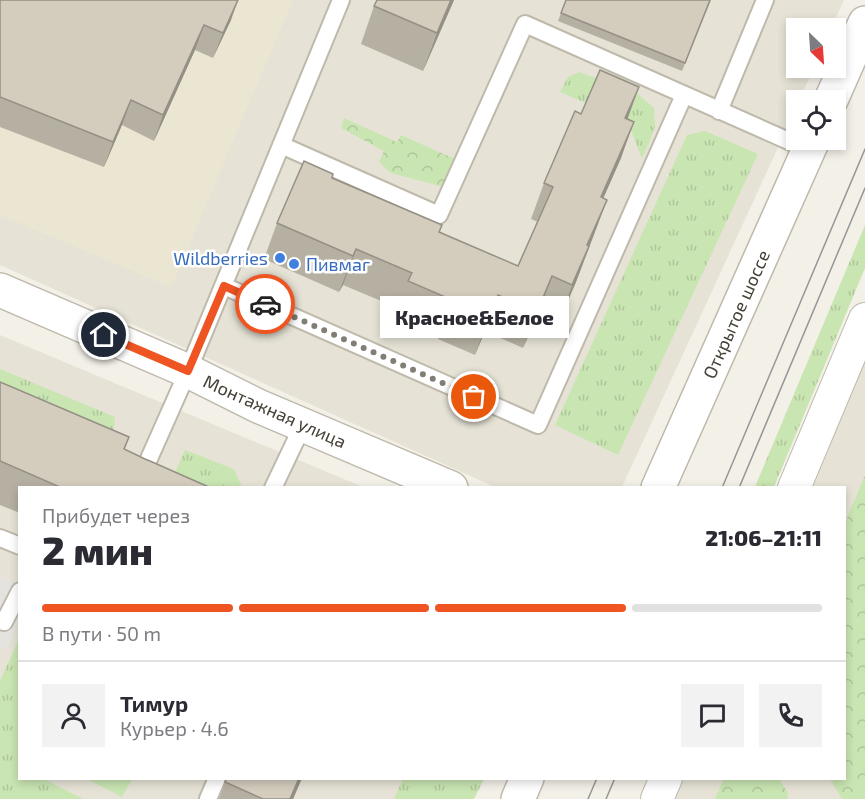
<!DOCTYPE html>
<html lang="ru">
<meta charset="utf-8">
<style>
body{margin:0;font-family:"Exo 2",sans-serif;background:#f2f2f3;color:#2b2b33;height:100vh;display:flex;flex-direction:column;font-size:22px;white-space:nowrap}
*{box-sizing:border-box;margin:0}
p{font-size:20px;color:#7c7c81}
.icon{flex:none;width:33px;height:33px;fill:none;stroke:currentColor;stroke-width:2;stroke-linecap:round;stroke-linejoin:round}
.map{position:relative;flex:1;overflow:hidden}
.drawer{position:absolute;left:18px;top:486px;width:828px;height:294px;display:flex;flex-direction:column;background:#fff;border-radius:0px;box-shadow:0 3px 9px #0003}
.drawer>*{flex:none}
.needle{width:39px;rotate:155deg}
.buttons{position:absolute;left:786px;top:18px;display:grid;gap:12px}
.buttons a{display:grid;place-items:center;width:60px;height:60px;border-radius:0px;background:#fff;box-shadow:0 3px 9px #0003;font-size:30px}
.pin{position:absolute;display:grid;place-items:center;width:51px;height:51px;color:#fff;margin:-26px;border:3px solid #fff;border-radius:50%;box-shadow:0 2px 6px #0007}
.courier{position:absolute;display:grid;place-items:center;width:60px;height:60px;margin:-30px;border:4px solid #ee5523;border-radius:50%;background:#fff;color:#222;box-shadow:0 2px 8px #0007}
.bubble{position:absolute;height:42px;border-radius:0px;background:#fff;box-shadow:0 3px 9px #0003;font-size:20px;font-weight:800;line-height:42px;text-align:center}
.headline em{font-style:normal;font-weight:800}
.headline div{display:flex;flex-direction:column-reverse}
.headline{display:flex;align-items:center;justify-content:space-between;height:102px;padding:0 24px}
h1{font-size:39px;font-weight:800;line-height:45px}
.bar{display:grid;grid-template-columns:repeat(4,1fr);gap:9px 6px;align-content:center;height:72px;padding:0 24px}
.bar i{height:8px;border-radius:4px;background:#e1e1e2}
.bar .on{background:#ee5523}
.bar p{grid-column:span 4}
.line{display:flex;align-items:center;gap:15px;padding:0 24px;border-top:2px solid #e1e1e2}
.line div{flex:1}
.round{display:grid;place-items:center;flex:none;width:63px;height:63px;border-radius:0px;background:#f2f2f3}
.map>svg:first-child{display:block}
.residential{fill:#e6e3d6}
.education{fill:#ebe6d2}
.grass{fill:url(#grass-tufts)}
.forest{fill:url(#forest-crowns)}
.pitch{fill:#c9e5b2}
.parking{fill:#e4e3df}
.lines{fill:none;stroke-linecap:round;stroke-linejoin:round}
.service-casing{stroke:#beb9ab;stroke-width:20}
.minor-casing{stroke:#beb9ab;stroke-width:34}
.tertiary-casing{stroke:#beb9ab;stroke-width:36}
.service{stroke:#fff;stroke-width:16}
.minor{stroke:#fff;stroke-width:32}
.tertiary{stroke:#fff;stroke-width:33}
.tram{stroke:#969696;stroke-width:1.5}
.wall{fill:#b6b0a3}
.shaded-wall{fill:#949085}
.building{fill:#d4cdbe;stroke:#949085;stroke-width:1.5}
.done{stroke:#837e75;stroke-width:6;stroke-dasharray:0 10.8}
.route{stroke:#ee5523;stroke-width:8}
.shop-dot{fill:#3f7fe0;stroke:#fff;stroke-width:2}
.labels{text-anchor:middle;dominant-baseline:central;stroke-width:5;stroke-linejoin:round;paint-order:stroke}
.shop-label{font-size:18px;fill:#366cbe;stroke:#fff;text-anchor:end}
.street-label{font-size:18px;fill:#464137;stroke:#fff}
</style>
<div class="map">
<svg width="865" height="799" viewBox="0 0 865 799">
<defs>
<pattern id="grass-tufts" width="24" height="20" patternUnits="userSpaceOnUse" patternTransform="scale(1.5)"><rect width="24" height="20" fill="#c9e5b2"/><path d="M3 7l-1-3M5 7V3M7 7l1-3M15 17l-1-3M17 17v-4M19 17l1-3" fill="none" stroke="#aec69a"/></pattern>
<pattern id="forest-crowns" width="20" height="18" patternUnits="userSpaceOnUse" patternTransform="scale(1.5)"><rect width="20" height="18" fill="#c9e5b2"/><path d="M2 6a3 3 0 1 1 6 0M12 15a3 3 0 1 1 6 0" fill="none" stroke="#aec69a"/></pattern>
</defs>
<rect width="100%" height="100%" fill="#f3f0e8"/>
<!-- residential -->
<path class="residential" d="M0,0H844L831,28H796V68H814L799,100H796V107L787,128L622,487H495L0,265Z
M865,334V799H667L676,779L844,778V488L800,487Z
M0,335L363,487L20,488V778L477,779L468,799H0Z"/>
<!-- education -->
<path class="education" d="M0,0H293L171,287L0,215Z"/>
<!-- grass -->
<path class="grass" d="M579,72L638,94L654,108L655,128L642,159L632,133L625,120L560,92L568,77Z
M705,131L758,154L618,455L555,425L687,135Z
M865,225V268L774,487H755Z
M0,369L115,417L111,456L0,408Z
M185,450L234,469L242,487L168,488Z
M18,641L20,642V740L18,743L19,747L20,778L44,779L83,799H0V681Z
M403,779V778L484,779L474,799H394Z"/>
<!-- forest -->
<path class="forest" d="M344,118L397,142L401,135L455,159L444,187L391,173L379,162L384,151L341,128Z
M865,475V799H842L830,779L844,778L845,523Z
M724,778L779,779L788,793L787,799H715Z"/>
<!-- pitch -->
<path class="pitch" d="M87,779H132L122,797Z"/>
<!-- parking -->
<path class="parking" d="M0,577L20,586L19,621L6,650L0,648Z"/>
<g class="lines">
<defs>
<path id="service" d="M719,111L765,0
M281,145L439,215L525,24L809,150
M224,286L538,425L684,95
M136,488L188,371L341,0
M273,488L303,425
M0,538L20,546
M0,621L4,622L20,591
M208,799L217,778"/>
<path id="minor" d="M794,488L865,319
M657,799L666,778"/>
<path id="tertiary" d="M831,100L865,23
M0,290L188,371L258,406L451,488
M658,488L813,140
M518,799L527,778"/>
</defs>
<!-- service casing -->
<use href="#service" class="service-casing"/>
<!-- minor casing -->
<use href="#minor" class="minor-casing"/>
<!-- tertiary casing -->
<use href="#tertiary" class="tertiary-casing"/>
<!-- service -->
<use href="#service" class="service"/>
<!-- minor -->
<use href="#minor" class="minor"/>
<!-- tertiary -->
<use href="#tertiary" class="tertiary"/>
<!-- tram -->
<path class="tram" d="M722,488L865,149
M739,488L865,188
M588,799L597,778
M606,799L615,778"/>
</g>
<!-- wall -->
<path class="wall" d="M0,0L231,20L213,58L195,50L154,141L122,125L104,167L0,127Z
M454,0L423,71L361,44L374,6Z
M566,0H711L682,71L558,21Z
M639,87L627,119L621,158L603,198L607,200L576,282L559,321L539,312L523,348L485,331L475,355L438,339L439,336L395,317L398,308L343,285L339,292L264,259L277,223L332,178L442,225L440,232L518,266L538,222L531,219L544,183L581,114Z
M0,382L129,437L125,449L145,459L211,488H20V513L0,505Z
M227,778H302L293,799H219Z"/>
<!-- shaded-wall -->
<path class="shaded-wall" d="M238,0L231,20L213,58L223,33Z
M451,0H454L423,71L437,33Z
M204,25L195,50L154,141L163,115Z
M639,87L626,123L625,118Z
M131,100L122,125L104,167L113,142Z
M634,122L621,158L588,233L601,197Z
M607,200L576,282L559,321L587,245Z
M356,249L343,285L339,292L353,256Z
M552,276L539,312L523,348L537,312Z
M498,295L485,331L475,355L488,319Z
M299,778H302L293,799H290Z"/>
<!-- building -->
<path class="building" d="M0,0H238L223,33L204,25L163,115L131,100L113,142L0,97Z
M377,0H451L437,33L374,6Z
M566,0H710L685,63L561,13Z
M600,70L639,87L625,118L634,122L601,197L607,200L587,245L589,246L572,285L552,276L537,312L498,295L488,319L451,303L452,300L408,281L412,273L356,249L353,256L277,223L304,161L333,174L332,178L442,225L439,232L518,266L553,187L544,183L575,111L581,114Z
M0,382L129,437L124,449L145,459L150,461L211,488H62L0,461Z
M227,778H299L290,799H263L225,782Z"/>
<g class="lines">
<!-- done -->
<path class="done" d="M265,304L474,397"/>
<!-- route -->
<path class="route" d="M104,335L188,371L224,286L265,304"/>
</g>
<!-- markers -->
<g class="shop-dot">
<circle cx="280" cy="258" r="6"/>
<circle cx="294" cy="264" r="6"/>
</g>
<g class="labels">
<!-- shop labels -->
<g class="shop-label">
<text x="268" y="258">Wildberries</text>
<text x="306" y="264" text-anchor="start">Пивмаг</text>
</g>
<!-- street labels -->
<g class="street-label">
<text transform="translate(736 314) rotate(-66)">Открытое шоссе</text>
<text transform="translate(275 411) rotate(24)">Монтажная улица</text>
</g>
</g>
</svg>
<div class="buttons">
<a><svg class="needle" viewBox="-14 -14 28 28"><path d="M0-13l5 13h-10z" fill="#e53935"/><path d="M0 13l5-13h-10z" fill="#7c7c81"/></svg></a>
<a><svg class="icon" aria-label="locate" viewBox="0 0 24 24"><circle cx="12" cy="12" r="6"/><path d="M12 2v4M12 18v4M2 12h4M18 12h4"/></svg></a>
</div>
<div class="pin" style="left:474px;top:397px;background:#ea580c"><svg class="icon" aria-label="bag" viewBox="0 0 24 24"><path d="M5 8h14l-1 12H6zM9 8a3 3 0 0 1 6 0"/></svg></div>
<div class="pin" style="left:104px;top:335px;background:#1f2937"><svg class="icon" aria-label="home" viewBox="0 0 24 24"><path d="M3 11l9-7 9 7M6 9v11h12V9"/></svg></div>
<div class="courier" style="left:265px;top:304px"><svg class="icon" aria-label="car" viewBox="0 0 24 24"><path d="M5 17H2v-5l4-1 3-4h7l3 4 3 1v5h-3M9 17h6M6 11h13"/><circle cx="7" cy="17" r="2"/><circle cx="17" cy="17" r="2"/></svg></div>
<div class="bubble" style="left:380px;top:296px;width:189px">Красное&amp;Белое</div>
<section class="drawer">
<div class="headline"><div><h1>2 мин</h1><p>Прибудет через</p></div><em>21:06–21:11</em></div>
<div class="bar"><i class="on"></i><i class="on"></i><i class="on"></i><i></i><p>В пути · 50 m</p></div>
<div class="line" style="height:108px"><a class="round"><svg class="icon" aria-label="person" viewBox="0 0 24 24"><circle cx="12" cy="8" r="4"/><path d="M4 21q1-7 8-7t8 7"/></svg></a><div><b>Тимур</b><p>Курьер · 4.6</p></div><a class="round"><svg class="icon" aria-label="chat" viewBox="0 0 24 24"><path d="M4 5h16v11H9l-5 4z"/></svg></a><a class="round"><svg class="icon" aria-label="phone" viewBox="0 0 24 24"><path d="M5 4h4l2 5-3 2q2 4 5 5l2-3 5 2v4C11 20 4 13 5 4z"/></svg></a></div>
</section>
</div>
